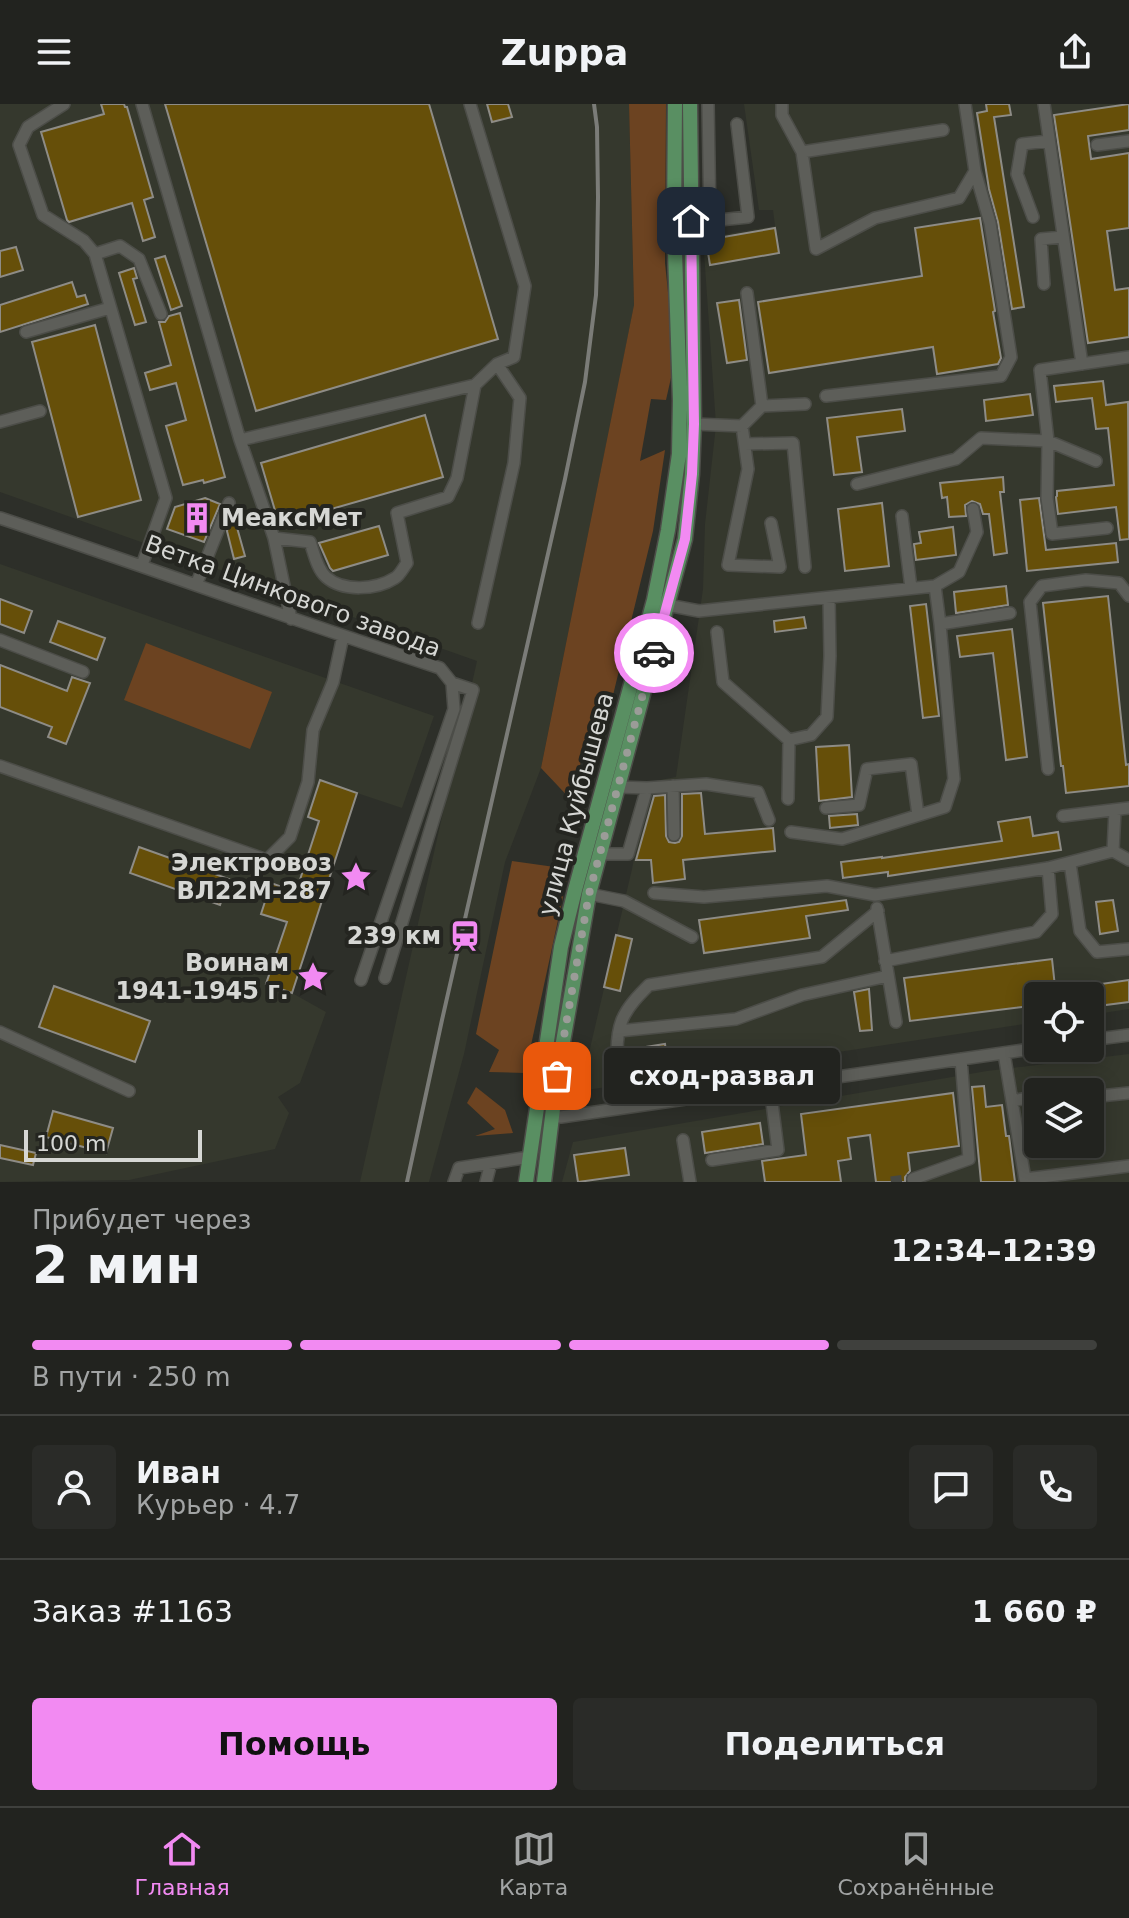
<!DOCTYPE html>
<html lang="ru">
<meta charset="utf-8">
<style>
body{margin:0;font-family:"DejaVu Sans",sans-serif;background:#2a2b28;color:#f1f3f6;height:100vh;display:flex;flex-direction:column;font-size:30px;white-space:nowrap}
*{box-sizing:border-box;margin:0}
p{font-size:26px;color:#a2a4a4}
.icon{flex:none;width:44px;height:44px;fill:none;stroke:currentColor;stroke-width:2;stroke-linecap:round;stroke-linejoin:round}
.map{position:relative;height:1078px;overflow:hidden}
.panel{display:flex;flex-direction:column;background:#22231f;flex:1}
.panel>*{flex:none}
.controls{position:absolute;left:1024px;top:878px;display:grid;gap:16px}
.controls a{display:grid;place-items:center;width:80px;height:80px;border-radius:8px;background:#22231f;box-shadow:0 4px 20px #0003,0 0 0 2px #3f403d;font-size:40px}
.scale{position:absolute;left:24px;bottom:20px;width:178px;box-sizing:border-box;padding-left:8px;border:4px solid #d6d7d4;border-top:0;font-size:22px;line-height:28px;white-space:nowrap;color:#d6d7d4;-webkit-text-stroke:6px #242520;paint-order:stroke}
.pin{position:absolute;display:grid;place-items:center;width:68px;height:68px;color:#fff;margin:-34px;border-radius:16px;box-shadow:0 4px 12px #0006}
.courier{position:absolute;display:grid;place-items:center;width:80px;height:80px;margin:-40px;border:6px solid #f28af2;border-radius:50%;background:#fff;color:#222;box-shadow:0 2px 10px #0007}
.bubble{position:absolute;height:56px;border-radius:8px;background:#22231f;box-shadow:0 4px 20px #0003,0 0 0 2px #3f403d;font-size:26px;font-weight:800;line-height:56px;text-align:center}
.overview em{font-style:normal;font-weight:800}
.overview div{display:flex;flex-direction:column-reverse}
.overview{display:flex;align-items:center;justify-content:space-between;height:136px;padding:0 32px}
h1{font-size:52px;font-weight:800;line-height:60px}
.bar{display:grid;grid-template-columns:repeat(4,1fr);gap:12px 8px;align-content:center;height:96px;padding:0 32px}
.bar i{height:10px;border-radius:6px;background:#3f403d}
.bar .current{background:#f28af2}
.bar p{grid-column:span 4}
.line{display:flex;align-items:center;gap:20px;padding:0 32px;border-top:2px solid #3f403d}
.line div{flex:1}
.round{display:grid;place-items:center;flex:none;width:84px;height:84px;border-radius:8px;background:#2a2b28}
.action{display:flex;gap:16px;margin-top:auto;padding:16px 32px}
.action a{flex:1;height:92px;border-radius:8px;background:#f28af2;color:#111;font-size:32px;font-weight:800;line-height:92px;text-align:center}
.action a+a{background:#2a2b28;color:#f1f3f6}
header{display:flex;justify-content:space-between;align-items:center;height:104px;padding:0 32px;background:#22231f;font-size:36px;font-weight:800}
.tab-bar{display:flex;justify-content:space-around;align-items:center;height:112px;border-top:2px solid #3f403d;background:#22231f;font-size:22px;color:#a2a4a4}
.tab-bar a{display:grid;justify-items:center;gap:4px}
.tab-bar .current{color:#f28af2}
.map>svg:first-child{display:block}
.built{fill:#35382d;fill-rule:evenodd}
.green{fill:#6c4321}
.building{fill:#664f09;stroke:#8e8c86;stroke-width:2}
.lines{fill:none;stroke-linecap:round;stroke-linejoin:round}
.minor-tunnel{stroke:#464843;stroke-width:11;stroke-dasharray:11 5.5;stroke-linecap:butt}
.minor-casing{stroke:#4c4d48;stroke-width:14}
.major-casing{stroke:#4c4d48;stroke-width:17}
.minor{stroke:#5d5e59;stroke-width:11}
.major{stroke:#598f62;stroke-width:14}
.rail{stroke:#7b7c78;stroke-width:4}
.done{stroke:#9b9c98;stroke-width:8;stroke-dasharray:0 14.4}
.route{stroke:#f28af2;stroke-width:10}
.labels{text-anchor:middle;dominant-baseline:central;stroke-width:8;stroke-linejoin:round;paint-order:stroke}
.poi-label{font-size:24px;font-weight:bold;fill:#d6d7d4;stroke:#242520;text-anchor:end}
.street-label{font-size:24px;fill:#d6d7d4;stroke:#242520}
</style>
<header><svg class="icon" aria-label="menu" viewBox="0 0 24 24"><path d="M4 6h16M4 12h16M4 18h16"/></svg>Zuppa<svg class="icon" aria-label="share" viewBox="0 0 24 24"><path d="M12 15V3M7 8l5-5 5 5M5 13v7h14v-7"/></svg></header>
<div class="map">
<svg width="1129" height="1078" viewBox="0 0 1129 1078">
<rect width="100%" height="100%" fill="#2d2f29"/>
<!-- built -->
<path class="built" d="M0,0H629L634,202L541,664L505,758L464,950L429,1078H360L477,557L0,388Z
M744,0H1129V905L1090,911V892H1038V918L580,987L632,765L649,678L676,673L703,485L705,420L716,321L703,134L775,122L773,106H759Z
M0,460L434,612L402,704L357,689L292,889L326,908L300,979L278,993L289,1009L275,1045L129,1076L0,1078Z
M1129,950V1078H562L573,1038L987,967ZM1038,988H1090V1040H1038Z"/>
<!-- green -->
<path class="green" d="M629,0H666L665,159L675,256L666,296L651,295L640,357L665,346L653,427L605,624L582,643L576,701L541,664L634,201Z
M146,539L272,588L250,645L124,596Z
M512,757L569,765L525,969L489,968L499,946L476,930Z
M476,983L505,1006L513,1029L475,1032L495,1025L467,999Z"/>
<!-- building -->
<path class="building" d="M101,0H124L125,3H127L153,93L144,96L155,133L143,137L132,99L69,118L67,116L41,28L104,10Z
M165,0H429L498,235L256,307Z
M487,0H508L512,13L492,18Z
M986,0H1009L1011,11L994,13L1024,203L1012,205L998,118L989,85L977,9L987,7Z
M1129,0V26L1088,32L1091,55L1129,49V124L1107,127L1115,186L1129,184V233L1088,239L1054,11Z
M980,114L995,207L993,208L1001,254L998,260L937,270L933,243L769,269L758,198L922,172L915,124Z
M775,124L779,149L710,161L706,136Z
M16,143L23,166L0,173V147Z
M165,152L182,202L171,206L155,155Z
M134,164L137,174L133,175L146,218L135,221L119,169Z
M72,178L77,193L85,191L88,200L0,228V201Z
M739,196L747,256L727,259L717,199Z
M180,209L225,373L204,379L203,376L183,381L166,322L186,316L176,279L150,286L145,269L171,261L159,218H165L169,212Z
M95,221L141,396L78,413L32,238Z
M1103,277L1106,301L1128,298L1129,435L1120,436L1116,403L1058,410L1056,393L1057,392V387L1114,381L1108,324L1096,325L1092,294L1056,298L1054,282Z
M1030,290L1033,311L986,317L984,296Z
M902,305L905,327L857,333L862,368L834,371L827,314Z
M425,311L443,373L279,420L261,359Z
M1003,373L1004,388H1000L1007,449L994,451L989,410H983L980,400L972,397L965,401L966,412L949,413L947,393L942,394L940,379Z
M205,394L220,400L204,438L167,425L175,403Z
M1039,394L1046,446L1116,439L1118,458L1027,467L1020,396Z
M882,399L889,462L845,467L838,405Z
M236,420L245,452L234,455L227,427L229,421Z
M379,422L388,451L333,467L330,464L319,439Z
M953,423L956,451L916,456L914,440L921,439L919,428Z
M1006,482L1008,501L956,509L954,488Z
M1108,492L1126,661L1129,660V682L1066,689L1063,662H1061L1043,499Z
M0,495L32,507L24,529L0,520Z
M926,500L939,612L923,614L910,502Z
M804,513L806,524L775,528L774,517Z
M58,517L105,534L97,556L50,538Z
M1012,525L1027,653L1006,656L993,549L960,553L957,532Z
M0,561L67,587L72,573L90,579L66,640L48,633L52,623L0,603Z
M849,641L852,693L819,697L816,643Z
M320,676L357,689L292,889L266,880L287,818L261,810L271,779L296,788L319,717L308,713Z
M701,689L705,730L773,724L775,747L683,756L685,775L653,779L651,756H636L654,692L665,691L666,732L669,738L675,739L679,738L682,732V690Z
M857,710L858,721L830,724L829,712Z
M1030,713L1033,732L1058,728L1061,746L888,772V768L843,774L841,758L882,753V754L1002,737L998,718Z
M139,743L229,775L220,801L130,769Z
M846,796L848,806L806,812L810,834L704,849L699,816Z
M1113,796L1118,827L1100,830L1096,798Z
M616,831L632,835L620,887L604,883Z
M1052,855L1056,892H1038V901L910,917L904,874Z
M1129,876V898L1090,903V892L1087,882Z
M54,882L150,917L135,958L39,923Z
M869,885L872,926L860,927L854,888Z
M665,940L668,963L627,968L626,946Z
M984,982L986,1003L1002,1001L1006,1032H1009L1015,1078H981L972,983Z
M953,989L959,1042L908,1049L910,1067L905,1073V1078H876L870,1031L848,1034L851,1055L838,1057L841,1078H765L762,1057L806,1051L801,1010Z
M53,1007L113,1024L106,1049L46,1033Z
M760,1019L763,1040L705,1049L702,1028Z
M0,1041L36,1049L33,1061L0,1054Z
M625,1044L629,1071L578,1078L574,1051Z"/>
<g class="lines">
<!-- minor-tunnel -->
<path class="minor-tunnel" d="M891,1078L913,1075"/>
<defs>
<path id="minor" d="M64,0L28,23L19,41L43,111L84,137L95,150L166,394L142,461
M142,0L240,336L274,434L291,515
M708,0L710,117L748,113L737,20
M782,0V11L802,48L816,145L875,114L959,94L975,67L965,0
M1044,0L1082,260
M1097,41L1129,37
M802,48L943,26
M1033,113L1017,70L1022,40L1049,37
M95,150L120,142L139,155L161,210
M1044,180L1041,135L1063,133
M747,189L762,302
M26,228L110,204
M826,292L1001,272L1011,253L990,119L975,67
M0,318L40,307
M694,320L742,322L762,302L805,300
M742,322L748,365L728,461L780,463L771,419
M240,336L475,281
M745,340L793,339L805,463
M857,380L956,355L981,334L1048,337L1096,357
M902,412L911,484
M0,414C147,463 293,516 440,564L452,579L454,605L361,876
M1107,424L1052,430L1047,394L1048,337L1040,266L1129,253
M274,434L310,438C314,449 317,465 326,473C343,488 376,486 395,474C400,471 403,464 407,459L397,409L448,393L457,374L475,281L497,260L514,253L525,182L470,0
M196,481L229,399
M935,482L959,468L977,428L973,405
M667,501L699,507L935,482L940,520L954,675L945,703L842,735L791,728
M478,519L514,359L520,294L497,260
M940,520L1010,509
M717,528L723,578L789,636L811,631L827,613L830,552L829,494
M0,536L83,568
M0,662L267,756L290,733L308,678L313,626L333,578L343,532
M1048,665L1030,498L1042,482L1086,476L1119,479L1129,492
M673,682L674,731
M618,683L647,684L706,680L758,688L769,716
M788,695L789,636
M826,704L859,701L867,665L911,660L918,711
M1063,712L1129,704
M1113,747L1129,756
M600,750H628L647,684
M1070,759L1080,827L1097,848L1129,845
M654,789L704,793L827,782L875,791L1048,764L1113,747L1115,707
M589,790L624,797L692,833
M877,804L896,918
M885,857L1036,828L1052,810L1048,764
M385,874L473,586L452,579
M619,927L736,915L802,891L888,872
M0,928L129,987
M1090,936L1129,931
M1004,949L1025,1075L1129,1062
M1090,993L1129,989
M1012,997L1038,992
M623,1004C620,976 612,942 622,916C628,902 639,891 649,881L822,853L878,807
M552,1013H561L1038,944
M683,1036L690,1078
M712,1056L778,1046L770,983
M913,1075L969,1055L961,955
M454,1078L459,1064L530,1053
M486,1078L491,1059"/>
<path id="major" d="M526,1078L561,843L575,786L654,496L668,426L679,350L680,297L674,118L675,0
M544,1078L557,972L589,790L685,435L692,370L694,320L690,0"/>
</defs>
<!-- minor casing -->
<use href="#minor" class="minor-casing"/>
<!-- major casing -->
<use href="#major" class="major-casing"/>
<!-- minor -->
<use href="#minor" class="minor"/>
<!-- major -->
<use href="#major" class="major"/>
<!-- rail -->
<path class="rail" d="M407,1078L442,916L565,375L585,278L596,191L597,160L598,93L597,23L594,0"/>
</g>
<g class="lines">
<!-- done -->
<path class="done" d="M557,972L589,790L654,549"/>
<!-- route -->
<path class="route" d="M654,549L685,435L692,370L694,320L691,117"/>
</g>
<!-- icons -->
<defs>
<symbol id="building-bare" viewBox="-9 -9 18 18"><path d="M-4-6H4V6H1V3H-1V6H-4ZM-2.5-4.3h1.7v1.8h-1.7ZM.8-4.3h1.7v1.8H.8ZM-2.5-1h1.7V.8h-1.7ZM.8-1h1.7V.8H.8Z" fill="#f28af2" stroke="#242520" stroke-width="2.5" paint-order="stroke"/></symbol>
<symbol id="sight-bare" viewBox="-9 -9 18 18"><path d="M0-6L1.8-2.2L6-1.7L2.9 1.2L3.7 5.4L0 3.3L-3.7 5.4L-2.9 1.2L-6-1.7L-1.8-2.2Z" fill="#f28af2" stroke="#242520" stroke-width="2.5" paint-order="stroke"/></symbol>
<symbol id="station-bare" viewBox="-9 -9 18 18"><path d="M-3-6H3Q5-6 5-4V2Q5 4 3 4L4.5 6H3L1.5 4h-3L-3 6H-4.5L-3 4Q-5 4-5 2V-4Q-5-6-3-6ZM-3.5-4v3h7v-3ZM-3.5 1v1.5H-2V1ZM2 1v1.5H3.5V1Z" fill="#f28af2" stroke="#242520" stroke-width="2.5" paint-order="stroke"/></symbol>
</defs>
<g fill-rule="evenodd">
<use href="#building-bare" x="175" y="392" width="44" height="44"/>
<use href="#sight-bare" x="334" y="751" width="44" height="44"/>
<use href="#station-bare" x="443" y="810" width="44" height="44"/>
<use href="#sight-bare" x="291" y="851" width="44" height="44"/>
</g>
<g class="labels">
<!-- poi labels -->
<g class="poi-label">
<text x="221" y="414" text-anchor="start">МеаксМет</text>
<text x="332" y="759">Электровоз<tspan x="332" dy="28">ВЛ22М-287</tspan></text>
<text x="441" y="832">239 км</text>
<text x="289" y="859">Воинам<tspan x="289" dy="28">1941-1945 г.</tspan></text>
</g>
<!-- street labels -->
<g class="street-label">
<text transform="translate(293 492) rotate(20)">Ветка Цинкового завода</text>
<text transform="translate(576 700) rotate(-75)">улица Куйбышева</text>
</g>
</g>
</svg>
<div class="controls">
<a><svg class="icon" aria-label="locate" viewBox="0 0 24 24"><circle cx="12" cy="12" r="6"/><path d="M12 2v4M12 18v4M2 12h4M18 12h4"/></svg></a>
<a><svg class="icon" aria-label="layers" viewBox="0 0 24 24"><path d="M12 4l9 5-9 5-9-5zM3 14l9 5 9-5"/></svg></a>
</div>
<div class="scale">100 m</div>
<div class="pin" style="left:557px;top:972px;background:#ea580c"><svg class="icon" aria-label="bag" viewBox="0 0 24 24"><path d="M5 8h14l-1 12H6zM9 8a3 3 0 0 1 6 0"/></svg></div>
<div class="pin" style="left:691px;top:117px;background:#1f2937"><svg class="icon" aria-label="home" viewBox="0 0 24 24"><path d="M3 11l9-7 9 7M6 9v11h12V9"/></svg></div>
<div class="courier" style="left:654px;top:549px"><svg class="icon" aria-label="car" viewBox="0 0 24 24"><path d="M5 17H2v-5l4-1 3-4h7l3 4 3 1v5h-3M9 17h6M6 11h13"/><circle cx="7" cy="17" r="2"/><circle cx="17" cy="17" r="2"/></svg></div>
<div class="bubble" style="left:604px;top:944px;width:236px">сход-развал</div>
</div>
<section class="panel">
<div class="overview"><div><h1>2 мин</h1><p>Прибудет через</p></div><em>12:34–12:39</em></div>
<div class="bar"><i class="current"></i><i class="current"></i><i class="current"></i><i></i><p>В пути · 250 m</p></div>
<div class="line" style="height:144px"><a class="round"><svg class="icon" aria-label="person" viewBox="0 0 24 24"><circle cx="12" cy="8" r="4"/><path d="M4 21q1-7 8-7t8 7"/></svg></a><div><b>Иван</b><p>Курьер · 4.7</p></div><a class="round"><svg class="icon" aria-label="chat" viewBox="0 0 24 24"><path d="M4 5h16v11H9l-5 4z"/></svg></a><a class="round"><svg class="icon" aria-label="phone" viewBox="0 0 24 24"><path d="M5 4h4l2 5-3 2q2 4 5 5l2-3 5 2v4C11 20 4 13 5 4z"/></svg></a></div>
<div class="line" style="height:104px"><div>Заказ #1163</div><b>1 660 ₽</b></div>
<div class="action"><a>Помощь</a><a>Поделиться</a></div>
</section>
<nav class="tab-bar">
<a class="current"><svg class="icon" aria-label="home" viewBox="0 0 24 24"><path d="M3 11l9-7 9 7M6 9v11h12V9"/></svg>Главная</a>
<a><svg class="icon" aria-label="map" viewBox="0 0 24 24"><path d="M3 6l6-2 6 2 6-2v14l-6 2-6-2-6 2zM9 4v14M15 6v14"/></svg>Карта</a>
<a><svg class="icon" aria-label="saved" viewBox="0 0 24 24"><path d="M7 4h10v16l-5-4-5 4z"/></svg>Сохранённые</a>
</nav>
